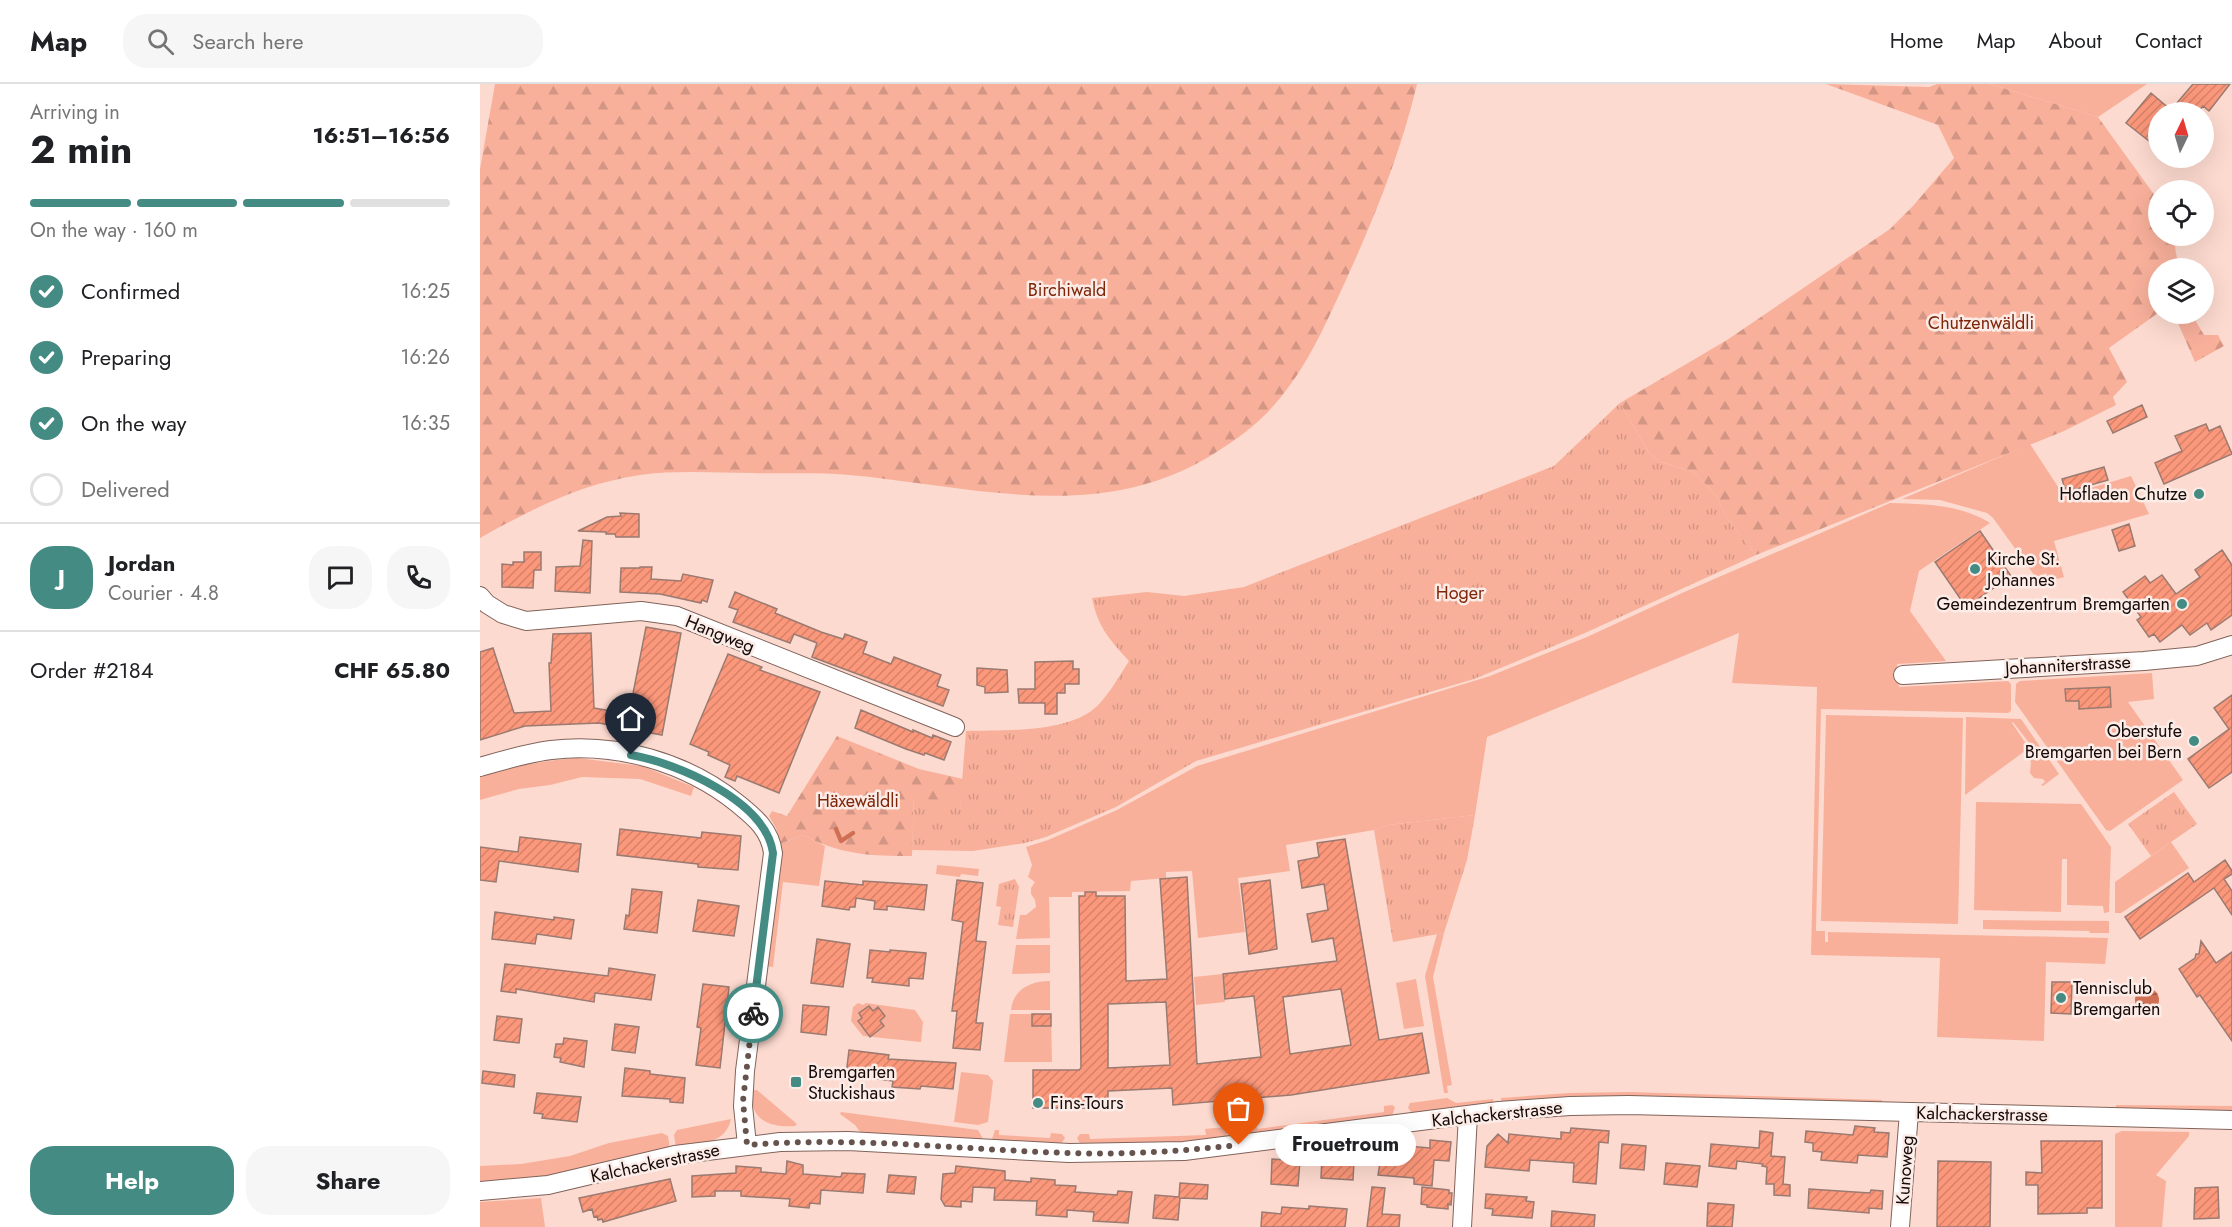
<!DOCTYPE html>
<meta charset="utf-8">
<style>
body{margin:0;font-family:Jost,sans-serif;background:#f6f6f6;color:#202124;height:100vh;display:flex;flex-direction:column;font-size:22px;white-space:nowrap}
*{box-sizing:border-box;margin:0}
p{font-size:20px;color:#757577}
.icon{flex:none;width:33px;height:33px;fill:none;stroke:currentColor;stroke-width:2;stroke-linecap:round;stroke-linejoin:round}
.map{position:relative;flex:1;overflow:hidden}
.panel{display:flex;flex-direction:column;background:#fff;width:480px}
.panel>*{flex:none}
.needle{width:39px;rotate:5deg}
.tools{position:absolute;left:1668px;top:18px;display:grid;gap:12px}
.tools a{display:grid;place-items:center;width:66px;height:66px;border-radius:50%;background:#fff;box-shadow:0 6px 24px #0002;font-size:30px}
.pin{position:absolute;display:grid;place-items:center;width:51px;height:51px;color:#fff;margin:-62px -26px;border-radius:50% 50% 50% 0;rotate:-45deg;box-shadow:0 0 6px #0007}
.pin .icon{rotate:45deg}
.courier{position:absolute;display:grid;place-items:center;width:60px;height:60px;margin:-30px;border:4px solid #448b84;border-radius:50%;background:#fff;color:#222;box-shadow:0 2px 8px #0007}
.bubble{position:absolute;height:42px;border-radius:21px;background:#fff;box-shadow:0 6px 24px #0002;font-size:20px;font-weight:700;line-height:42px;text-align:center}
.headline em{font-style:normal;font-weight:700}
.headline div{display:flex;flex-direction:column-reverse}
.headline{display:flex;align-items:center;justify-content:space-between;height:102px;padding:0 30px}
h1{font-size:39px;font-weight:700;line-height:45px}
.bar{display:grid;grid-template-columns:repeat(4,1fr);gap:9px 6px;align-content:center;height:72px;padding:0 30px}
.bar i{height:8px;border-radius:4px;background:#e0e0e0}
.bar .on{background:#448b84}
.bar p{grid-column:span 4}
.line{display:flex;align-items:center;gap:15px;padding:0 30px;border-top:2px solid #e0e0e0}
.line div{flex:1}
.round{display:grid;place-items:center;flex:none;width:63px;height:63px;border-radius:24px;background:#f6f6f6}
ol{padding:0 30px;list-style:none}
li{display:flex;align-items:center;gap:18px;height:66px}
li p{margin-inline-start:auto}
li .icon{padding:6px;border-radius:50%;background:#448b84;color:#fff;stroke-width:4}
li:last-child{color:#757577}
li i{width:33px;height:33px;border:3px solid #e0e0e0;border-radius:50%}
.button{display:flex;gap:12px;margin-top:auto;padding:12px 30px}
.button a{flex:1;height:69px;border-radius:24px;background:#448b84;color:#fff;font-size:24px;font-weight:700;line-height:69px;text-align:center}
.button a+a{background:#f6f6f6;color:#202124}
header{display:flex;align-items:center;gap:36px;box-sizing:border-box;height:84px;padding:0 30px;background:#fff;border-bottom:2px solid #e0e0e0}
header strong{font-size:28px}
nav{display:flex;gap:33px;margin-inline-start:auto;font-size:21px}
.search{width:420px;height:54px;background:#f6f6f6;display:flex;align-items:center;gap:15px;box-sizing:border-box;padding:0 21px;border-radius:24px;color:#757577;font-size:22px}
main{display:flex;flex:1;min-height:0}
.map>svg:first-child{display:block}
.green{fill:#f8b09b}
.forest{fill:url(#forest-firs)}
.park{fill:url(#park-tufts)}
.water{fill:url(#water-waves)}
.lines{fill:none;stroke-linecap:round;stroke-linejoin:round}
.stream{stroke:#cf6f54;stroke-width:4.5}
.building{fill:url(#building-hatch);stroke:#9a7a71;stroke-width:1.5;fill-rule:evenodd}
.minor-casing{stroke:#81635a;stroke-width:20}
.minor{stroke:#fff;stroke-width:18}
.done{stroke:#66534d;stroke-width:6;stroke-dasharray:0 10.8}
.route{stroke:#448b84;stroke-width:8}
.poi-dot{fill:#448b84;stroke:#fbece8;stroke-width:2}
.labels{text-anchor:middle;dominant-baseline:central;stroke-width:5;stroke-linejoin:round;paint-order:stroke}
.park-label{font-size:18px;fill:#7e2609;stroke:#fbece8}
.poi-label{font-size:18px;fill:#150a07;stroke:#fbece8;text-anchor:start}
.street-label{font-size:18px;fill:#150a07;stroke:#fbece8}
</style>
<header>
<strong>Map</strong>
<div class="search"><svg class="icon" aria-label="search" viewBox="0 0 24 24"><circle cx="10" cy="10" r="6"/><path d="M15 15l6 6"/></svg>Search here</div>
<nav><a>Home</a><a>Map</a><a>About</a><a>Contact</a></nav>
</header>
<main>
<section class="panel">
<div class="headline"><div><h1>2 min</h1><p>Arriving in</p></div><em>16:51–16:56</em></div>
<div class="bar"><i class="on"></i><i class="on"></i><i class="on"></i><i></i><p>On the way · 160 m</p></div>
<ol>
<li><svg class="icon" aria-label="check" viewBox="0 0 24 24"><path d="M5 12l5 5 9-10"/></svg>Confirmed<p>16:25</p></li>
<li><svg class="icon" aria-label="check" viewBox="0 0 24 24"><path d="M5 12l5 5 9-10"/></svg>Preparing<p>16:26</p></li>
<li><svg class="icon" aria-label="check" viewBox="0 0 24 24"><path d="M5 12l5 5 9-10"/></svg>On the way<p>16:35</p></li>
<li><i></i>Delivered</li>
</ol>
<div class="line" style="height:108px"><b class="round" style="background:#448b84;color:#fff">J</b><div><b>Jordan</b><p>Courier · 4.8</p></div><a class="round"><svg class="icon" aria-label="chat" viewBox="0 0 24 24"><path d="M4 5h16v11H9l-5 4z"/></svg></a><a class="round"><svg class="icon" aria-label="phone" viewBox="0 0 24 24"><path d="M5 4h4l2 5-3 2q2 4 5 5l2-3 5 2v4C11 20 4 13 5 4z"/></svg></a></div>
<div class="line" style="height:78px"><div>Order #2184</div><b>CHF 65.80</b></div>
<div class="button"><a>Help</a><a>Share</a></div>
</section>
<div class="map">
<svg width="1752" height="1143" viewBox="0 0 1752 1143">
<defs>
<pattern id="forest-firs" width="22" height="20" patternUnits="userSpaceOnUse" patternTransform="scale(1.5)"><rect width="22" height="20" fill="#f8b09b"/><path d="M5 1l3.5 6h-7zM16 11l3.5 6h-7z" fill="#d49684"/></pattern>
<pattern id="park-tufts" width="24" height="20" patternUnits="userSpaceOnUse" patternTransform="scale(1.5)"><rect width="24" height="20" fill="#f8b09b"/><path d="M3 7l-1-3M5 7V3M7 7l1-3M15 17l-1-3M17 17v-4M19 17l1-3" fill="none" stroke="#d49684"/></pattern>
<pattern id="water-waves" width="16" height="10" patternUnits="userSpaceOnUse" patternTransform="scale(1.5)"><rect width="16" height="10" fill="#cf6f54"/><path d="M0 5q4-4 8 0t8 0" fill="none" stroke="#a75944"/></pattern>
<pattern id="building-hatch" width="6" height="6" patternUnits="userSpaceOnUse" patternTransform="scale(1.5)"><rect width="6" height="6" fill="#fb977a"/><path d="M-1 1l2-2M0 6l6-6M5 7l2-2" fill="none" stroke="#d68168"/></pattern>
</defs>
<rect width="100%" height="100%" fill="#fddacf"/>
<!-- green -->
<path class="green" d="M1510,0H1667L1618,33Z
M1550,360L1584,412L1651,392L1669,430L1574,457L1584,493L1570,497L1566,489L1557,495L1513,434L1507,429L1460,416L1422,415Z
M1410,419C1444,420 1480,420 1510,439L1439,487L1430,527L1466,577L1417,580L1419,603L1528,597L1531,600V627L1528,629L1341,625L1336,847H1345V858H1348V848L1628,854L1625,880L1566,878L1564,957L1457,953L1460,874L1331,871L1337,603L1252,599L1259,549L1007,653L995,731L908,741L894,746L806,761L810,787L758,794L765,848L718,854L712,787L686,788V794L651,797L650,807L592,808V813H569L570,854L536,855L540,831H546L556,823L555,816L551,810V804L555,798L548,793L552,781L546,763L568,756L637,726L717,682L1010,592L1107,553L1202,509Z
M1672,589L1674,615L1648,618L1703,696L1630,747L1626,746L1535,618L1536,600L1540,597Z
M1346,631L1483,634L1478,840L1341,837Z
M1486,633L1541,635L1579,690L1563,702L1561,701L1565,698L1563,695L1554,694L1550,689L1551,678L1546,672L1552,668L1553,664L1533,638L1532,639L1549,664L1485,711Z
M98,674L162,682L214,703L211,712L160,695L102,693L70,701L39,705L0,716V692C33,683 64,676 98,674Z
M1496,718L1601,720L1631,763L1629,828L1624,829L1623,822L1587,821V775H1582L1581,828L1494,826Z
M323,751L345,762L339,802L303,798L293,883L286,882L300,760Z
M1691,758L1709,784L1641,829H1635V798Z
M457,781L499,785L498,792L481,790L480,793L456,790Z
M1503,836L1629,837V849H1610L1609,847L1503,845Z
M964,849L953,893L972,1001L967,1002L968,1009H964L945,892L957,850Z
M536,861H570V889L532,890Z
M742,890L745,918L716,921L714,893Z
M936,895L944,942L924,945L916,899Z
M570,897V926H531C533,905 551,897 570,897Z
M378,919L383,921L386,919L435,926L443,938L441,958L383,952L371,937L373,923Z
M530,930H571L572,978H524Z
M481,988L508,991L513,997L508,1038L498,1041L474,1038Z
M274,1006H277L317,1040L315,1042C297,1043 277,1041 272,1019C271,1013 271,1010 274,1006Z
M1150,1008L1402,1016V1021L1022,1020L1021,1014L1089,1009Z
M967,1014L976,1019L1013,1015L1014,1021L932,1029L928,1024L930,1019Z
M912,1021L915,1023L912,1032L769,1052L764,1045L766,1041L776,1039L777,1045L904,1028V1022Z
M1636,1021L1752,1022V1029L1636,1027Z
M361,1028L498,1046L503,1055L474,1053L458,1056L381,1049L375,1041L360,1030Z
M251,1035C246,1061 217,1060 196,1064L194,1051L197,1046Z
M746,1043L749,1046L745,1055L692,1061H601L597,1054L600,1050H609L610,1055L726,1051L725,1045Z
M515,1046H519V1051L570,1054L571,1049L582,1050L585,1054L581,1060C558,1061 535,1057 512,1055Z
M1642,1047L1709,1048V1052L1676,1091L1686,1097L1682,1143H1635V1050Z
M182,1049L188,1052L190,1066L89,1091L0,1099V1082L41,1080L90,1072L129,1059Z
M61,1114L65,1143H0V1118Z"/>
<!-- forest -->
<path class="forest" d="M15,0H937C921,68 895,132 866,196C846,239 827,284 795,320C778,340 757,355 735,369C620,442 494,402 369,391C337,388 305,390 273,389C235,389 197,386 160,391C100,400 52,425 0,454V85Z
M1346,0L1449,3L1457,0H1510L1618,33L1678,116V152H1695C1695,164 1695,174 1702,184H1678V229L1629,264L1647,298L1633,313L1636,321L1584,347L1276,471L1246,433L1237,413L1214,388L1178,377L1169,369L1140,319L1247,256L1410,145L1433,122L1474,74L1458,41Z
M1694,230H1721L1715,236L1724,251H1738L1744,262L1715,278Z
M357,652L439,685L483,695L480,724L434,713L432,772C391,772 361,771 323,751L300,760L296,744L289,732L292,727L307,732Z"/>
<!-- park -->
<path class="park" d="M1140,319L1169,369L1178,377L1214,388L1237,413L1246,433L1276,471L1105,549L994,595L716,677L636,723L566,753L545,759L493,767L432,766L434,712L480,723L486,647C523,646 593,650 620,619C631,607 640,591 649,577C629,555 618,543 612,514L667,508L704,512L764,503L1074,382Z
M1694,708L1717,740L1671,772L1648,740Z
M995,731L987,776L964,849L913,858L894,746L908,741Z
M535,795L539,803L533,843L518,841L521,823L516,822L519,800Z"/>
<!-- water -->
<path class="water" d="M1655 916a12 12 0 1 1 24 0a12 12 0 1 1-24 0Z"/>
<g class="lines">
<!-- stream -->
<path class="stream" d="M356,745L361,757L373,749"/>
</g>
<!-- building -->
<path class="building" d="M1713,0H1750L1729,27L1723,22L1718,28H1678V55L1674,61L1646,39L1671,9L1691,26Z
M1662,321L1667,333L1633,349L1627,337Z
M1726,340L1729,347L1740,342L1752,370L1684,400L1675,379L1702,367L1695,352Z
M1624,383L1628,396L1586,408L1582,395Z
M140,429L159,430V453H136L135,450H126V448L98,447L127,433L141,432Z
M1649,440L1655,462L1639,467L1632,446Z
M1500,447L1531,492L1486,523L1455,478Z
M103,456L112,457L110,509L75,507L76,483L100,482Z
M1742,466L1752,481V531L1731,546L1727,539L1710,551L1702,541L1680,558L1674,550L1669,553L1657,536L1661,533L1643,508L1665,492L1670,499L1682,491L1696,510L1720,493L1715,486Z
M44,468H61V486H54L53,504L22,503V480L33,481V478H44Z
M160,483H172L171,495L201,497L203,490L233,496L227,518L222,516L221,519L180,510L140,508L141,484H160Z
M255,508L297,525L295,529L341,548L363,555L365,550L387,558L383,569L411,580L414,573L461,591L457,602L469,606L463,622L332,573L337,559L314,550L310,559L253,538L258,526L249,523Z
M166,543L201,549L182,651L119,639L45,642L0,656V568L13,564L34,629L71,627L69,579H71L73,550L111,549L114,624L149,630Z
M248,570L282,583L280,586L340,608L299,709L257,692L255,697L245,693L250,681L228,671L229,668L210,660Z
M593,577V585H599V600H585V609H577V630H565V619H539L538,605H555V578Z
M497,584L527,586L528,608L505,609V603L497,601Z
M1630,603L1631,623L1599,625V617H1586L1585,605Z
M1752,611V688L1729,704L1708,675L1749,645L1734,624Z
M381,626L433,648V646L452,654L453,651L471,658L464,676L445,669L444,671L426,665L375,644Z
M140,745L221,754L222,748L261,752L258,786L218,783V780L137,771Z
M40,753L101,760L98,788L19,777L16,798L0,796V763L38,768Z
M865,755L899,956L942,949L949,989L811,1011L693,1021L692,1004L628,1007V1024H553V986H599L601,984L599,812H605V808H616V812H645L646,897L687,895L680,795L707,793L717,980L781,973L774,912L745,915L743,890L857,877L853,854L832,858L827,830L848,826L844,800L822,804L818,777L839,773L837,759ZM861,905L871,961L810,970L803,913ZM686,918L690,981L628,984V920Z
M1745,776L1752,787V790L1744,795L1752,807V831L1734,804L1660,855L1645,833L1708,789L1714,798Z
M477,796L503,799L496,857L506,858L496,939H503L500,966L473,964L477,927H472L483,838L472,836Z
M790,796L797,865L769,870L761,800Z
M345,797L383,801V797L447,801L444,826L407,822V826L394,825L395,817L376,814L375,823H370L369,826L342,822Z
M152,805L182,808L177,849L144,845L146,831L149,832Z
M218,816L259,822L254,852L213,847Z
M15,828L74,836V833L94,836L91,855L57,850L55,860L12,855Z
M337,855L370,860L363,903L331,899Z
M1721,857L1736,879L1752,868V957L1720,911L1717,913L1699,885L1715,874L1716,870H1719Z
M390,866L410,868V866L446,869L443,895L429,894V902L392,898L393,894H387Z
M25,880L128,892L129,884L175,891L171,916L115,909L114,918L36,905V909L21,907Z
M1572,898H1592L1591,930L1571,929Z
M223,900L249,903L240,984L216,981L221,944L217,943Z
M323,921L349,923L346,951L321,948Z
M389,922L393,927L398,923L405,932L400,937L404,942L390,953L378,937L382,934L379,929Z
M552,930H571V942H552Z
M17,932L42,935L39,959L14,956Z
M135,940L159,943L155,969L132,966Z
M84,954L107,957L104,983L80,978L81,974L74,973L76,960H83Z
M369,966L409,971L408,975L476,979L473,1005L441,1002L440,1005L412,1003L413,997L366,991Z
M145,984L170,987V990L205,994L203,1019L190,1018V1015L142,1012Z
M3,987L35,991L34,1003L2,999Z
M57,1009L101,1013L97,1038L62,1034L63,1030L54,1029Z
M1375,1042L1395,1044L1394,1048L1409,1049L1407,1073L1378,1071L1377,1079L1341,1076L1342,1068L1333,1067V1059L1325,1058L1326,1047L1373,1051Z
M1091,1044L1129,1047L1128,1059L1119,1058L1116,1100L1093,1098L1094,1079L1050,1076L1049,1087L1005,1083L1007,1062L1018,1050L1028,1059L1029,1050L1081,1055V1048L1090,1049Z
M1280,1047L1293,1049L1291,1072L1305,1073L1303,1100L1310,1101V1112L1294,1111V1100H1286L1287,1083L1282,1082L1283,1080L1257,1077L1256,1085L1229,1082L1231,1060L1279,1064Z
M950,1056L971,1058L969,1077L954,1076L952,1102L934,1100V1094L898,1091L903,1060L950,1064Z
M1561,1057H1622V1124H1607V1129L1558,1130V1101H1546V1088L1562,1089Z
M1142,1060L1166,1062L1164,1086L1140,1084Z
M850,1063L861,1064L860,1076L874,1077L873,1096L841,1094L842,1073H849Z
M792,1075L820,1077L818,1102L791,1100Z
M307,1077L323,1081V1090L361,1093L362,1089L385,1090L383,1109L341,1106L340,1120L330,1119L329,1124L309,1122L310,1115L261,1112V1107H235V1112L212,1113V1092L256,1089V1082L281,1084V1088L306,1090Z
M1458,1077L1511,1078L1510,1143H1457Z
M1186,1079L1220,1082L1217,1103L1184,1100Z
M476,1082L525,1087V1096L551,1098V1094L575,1096V1101L596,1102L595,1108L637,1111L638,1107L652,1108L648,1139L613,1137L614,1128L587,1126V1133L556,1131L557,1117L514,1116L515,1104L493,1103L492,1118L481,1117V1123L465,1122L461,1115L463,1090L475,1089Z
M409,1091L436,1093L434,1110L407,1108Z
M190,1095L196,1117L123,1138L122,1135L118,1136L117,1132L114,1133L112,1125L103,1128L99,1114Z
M700,1099L728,1101L727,1115L700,1114L698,1136L673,1134L675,1111L699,1113Z
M892,1103L905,1104L902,1130L920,1131L919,1143H887Z
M942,1103L969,1106V1109H972L971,1121L968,1120V1125L947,1123V1121L941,1120Z
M1738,1103L1739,1134L1714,1135L1715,1104Z
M1329,1105L1390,1109L1391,1106L1403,1107L1402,1125L1389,1124V1129L1328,1124Z
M1006,1110L1047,1113L1046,1117L1054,1118L1052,1134L1012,1131L1013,1125L1005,1124Z
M1228,1119L1254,1121L1252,1143L1227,1142Z
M829,1122L867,1125L865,1143H781L782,1128L801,1130L802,1123L829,1125Z
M1072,1127L1115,1131L1114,1143H1071Z"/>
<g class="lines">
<defs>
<path id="minor" d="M0,512L7,520L23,530L46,537L161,527L197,532L475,643
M1423,591L1664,577L1717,572L1752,561
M0,683C24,676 47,669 71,666C136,658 206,678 257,719C274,733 290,745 293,769L265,987L263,1022L267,1061
M0,1107L68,1101L195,1071L300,1058L368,1057L589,1069L704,1067L1019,1027L1090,1022L1149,1021L1752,1036
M982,1143L988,1031
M1420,1143L1429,1028"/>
</defs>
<!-- minor casing -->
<use href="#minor" class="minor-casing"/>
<!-- minor -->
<use href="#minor" class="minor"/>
</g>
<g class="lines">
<!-- done -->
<path class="done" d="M273,929L263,1017L267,1061C375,1052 482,1066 590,1069C647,1071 703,1067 759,1061"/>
<!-- route -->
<path class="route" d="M151,671C197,679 286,717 293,769L273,929"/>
</g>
<!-- markers -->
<g class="poi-dot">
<circle cx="1719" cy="410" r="6"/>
<circle cx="1495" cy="485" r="6"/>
<circle cx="1702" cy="520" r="6"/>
<circle cx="1714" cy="657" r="6"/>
<circle cx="1581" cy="914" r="6"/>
<rect x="310" y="992" width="12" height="12" rx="3"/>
<circle cx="558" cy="1019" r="6"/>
</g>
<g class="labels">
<!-- park labels -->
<g class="park-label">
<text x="587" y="206">Birchiwald</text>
<text x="1501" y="239">Chutzenwäldli</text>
<text x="980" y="509">Hoger</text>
<text x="378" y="717">Häxewäldli</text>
</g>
<!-- poi labels -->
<g class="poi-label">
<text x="1707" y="410" text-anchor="end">Hofladen Chutze</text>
<text x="1507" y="475">Kirche St.<tspan x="1507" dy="21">Johannes</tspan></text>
<text x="1690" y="520" text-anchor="end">Gemeindezentrum Bremgarten</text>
<text x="1702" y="647" text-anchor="end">Oberstufe<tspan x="1702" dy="21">Bremgarten bei Bern</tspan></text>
<text x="1593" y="904">Tennisclub<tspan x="1593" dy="21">Bremgarten</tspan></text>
<text x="328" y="988">Bremgarten<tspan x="328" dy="21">Stuckishaus</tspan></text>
<text x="570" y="1019">Fins-Tours</text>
</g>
<!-- street labels -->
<g class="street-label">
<text transform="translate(240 550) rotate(22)">Hangweg</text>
<text transform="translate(1588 581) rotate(-3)">Johanniterstrasse</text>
<text transform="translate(1017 1030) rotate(-6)">Kalchackerstrasse</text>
<text transform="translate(1502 1030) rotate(1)">Kalchackerstrasse</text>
<text transform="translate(175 1079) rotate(-12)">Kalchackerstrasse</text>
<text transform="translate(1425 1086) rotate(-86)">Kunoweg</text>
</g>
</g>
</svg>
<div class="tools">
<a><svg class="needle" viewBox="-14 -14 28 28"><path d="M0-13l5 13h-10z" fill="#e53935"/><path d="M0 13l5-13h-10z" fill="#757577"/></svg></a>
<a><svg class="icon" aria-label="locate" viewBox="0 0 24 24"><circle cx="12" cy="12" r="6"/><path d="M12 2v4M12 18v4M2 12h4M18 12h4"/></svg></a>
<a><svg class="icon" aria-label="layers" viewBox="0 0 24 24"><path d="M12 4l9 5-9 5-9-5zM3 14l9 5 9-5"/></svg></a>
</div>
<div class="pin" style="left:759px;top:1061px;background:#ea580c"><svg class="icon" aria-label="bag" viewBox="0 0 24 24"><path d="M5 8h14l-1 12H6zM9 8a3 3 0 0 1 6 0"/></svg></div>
<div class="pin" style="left:151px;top:671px;background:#1f2937"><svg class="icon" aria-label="home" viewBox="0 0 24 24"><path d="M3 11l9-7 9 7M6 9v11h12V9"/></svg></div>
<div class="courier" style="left:273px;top:929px"><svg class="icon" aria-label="bike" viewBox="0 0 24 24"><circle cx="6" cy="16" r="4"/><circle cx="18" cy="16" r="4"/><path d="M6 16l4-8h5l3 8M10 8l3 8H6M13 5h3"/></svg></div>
<div class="bubble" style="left:795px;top:1040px;width:141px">Frouetroum</div>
</div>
</main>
